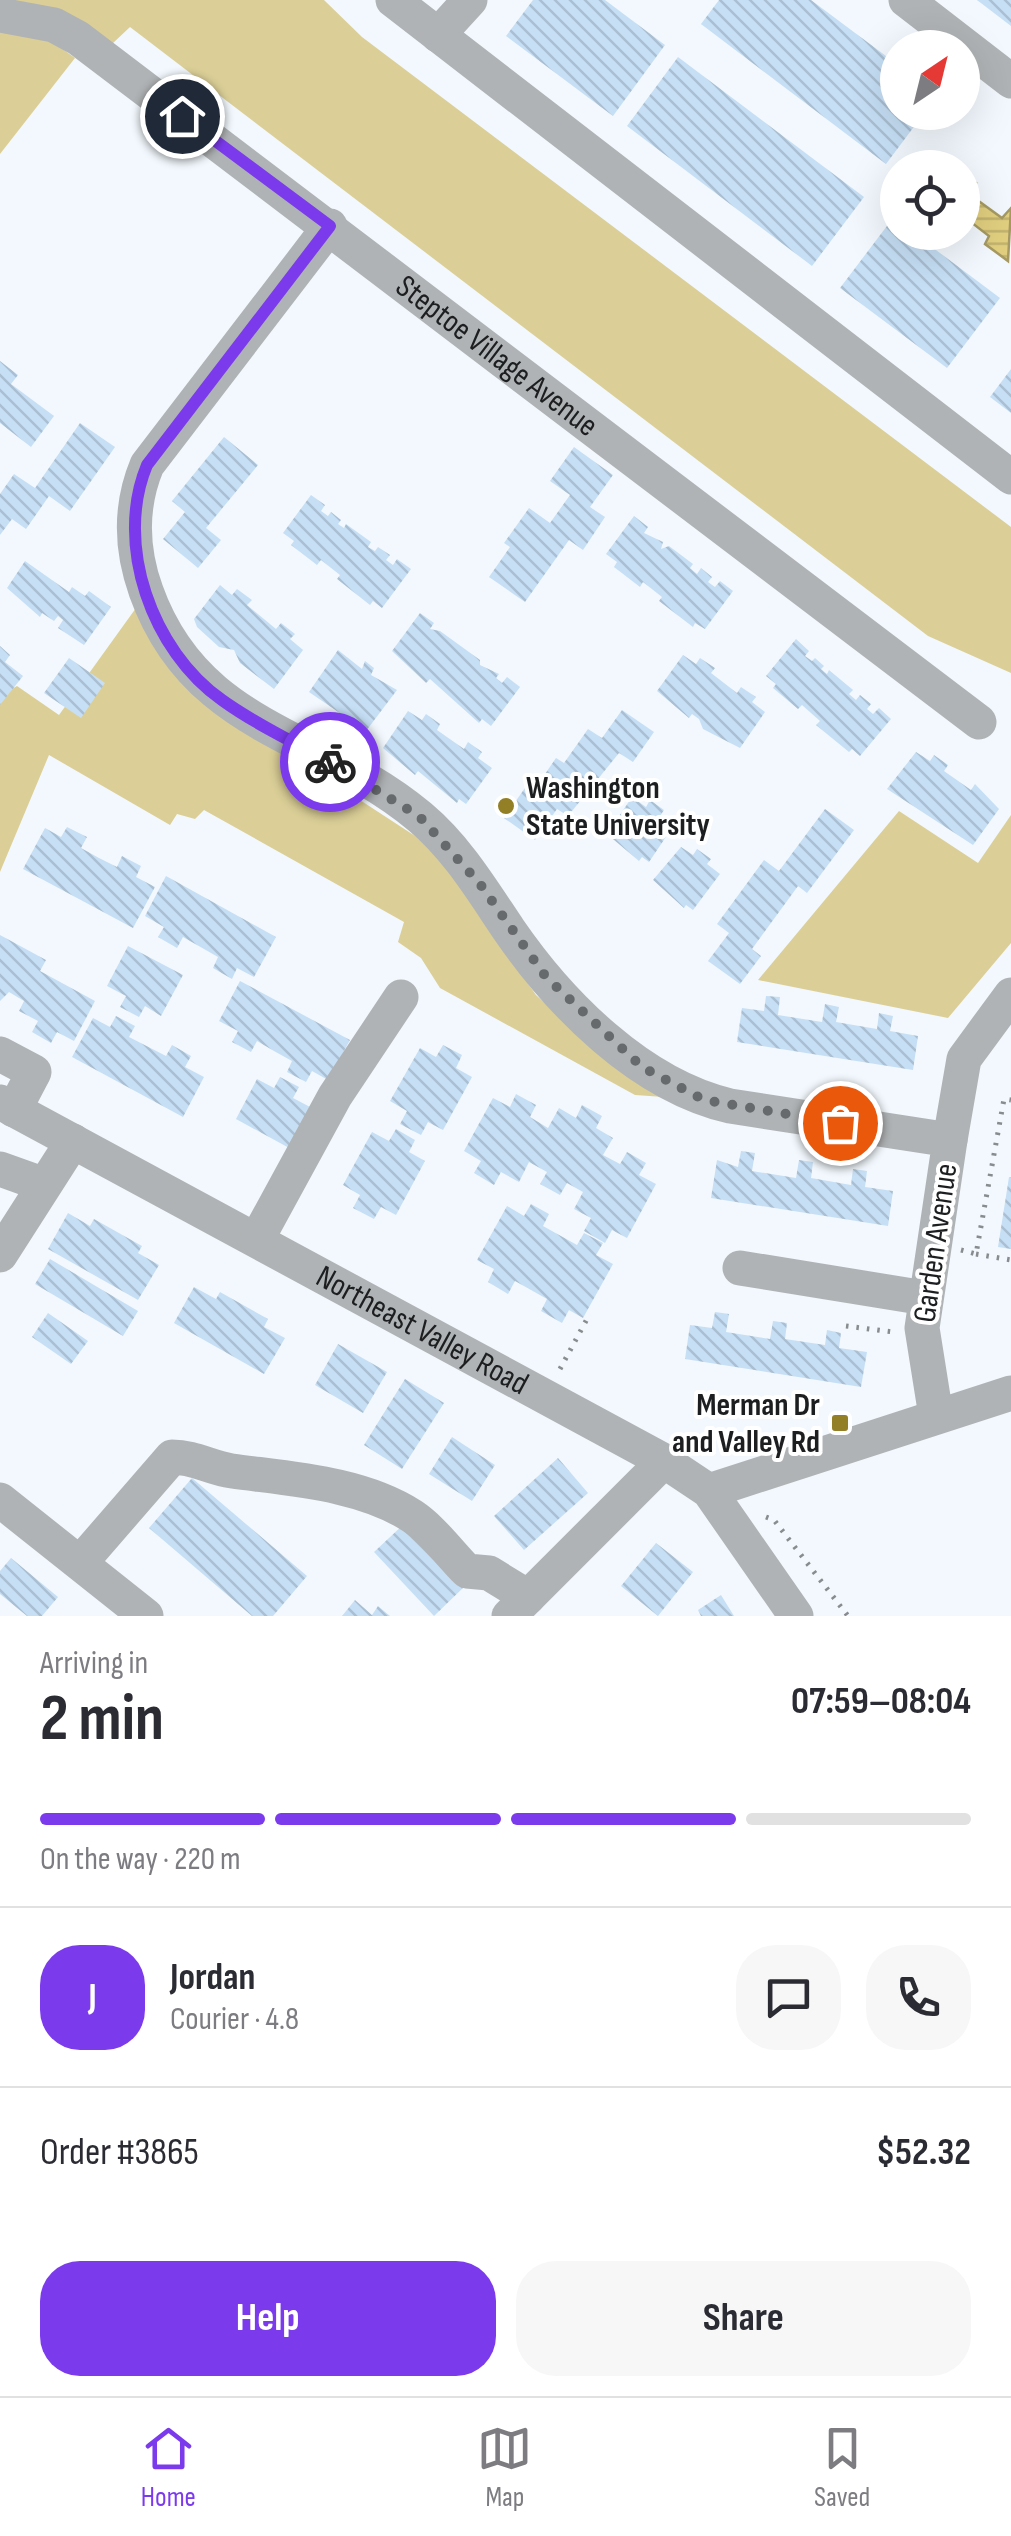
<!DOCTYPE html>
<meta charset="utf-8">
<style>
body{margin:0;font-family:"Sofia Sans Condensed",sans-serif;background:#f7f7f7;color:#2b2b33;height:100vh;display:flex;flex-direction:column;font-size:38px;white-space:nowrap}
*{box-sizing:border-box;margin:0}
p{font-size:32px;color:#7c7c81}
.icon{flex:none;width:55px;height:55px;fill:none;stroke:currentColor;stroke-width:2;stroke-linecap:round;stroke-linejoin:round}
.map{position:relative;height:1616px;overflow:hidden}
.side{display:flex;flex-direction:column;background:#fff;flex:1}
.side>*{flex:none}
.needle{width:65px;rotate:35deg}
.fabs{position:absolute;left:880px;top:30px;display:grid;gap:20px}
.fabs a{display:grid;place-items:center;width:100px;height:100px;border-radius:50%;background:#fff;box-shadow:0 10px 40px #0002;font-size:50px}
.pin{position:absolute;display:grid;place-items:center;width:85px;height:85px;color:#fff;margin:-42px;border:5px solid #fff;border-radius:50%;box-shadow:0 2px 10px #0007}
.courier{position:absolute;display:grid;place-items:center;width:100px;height:100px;margin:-50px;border:8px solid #7c3aed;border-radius:50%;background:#fff;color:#222;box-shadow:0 2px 12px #0007}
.headline em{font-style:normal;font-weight:700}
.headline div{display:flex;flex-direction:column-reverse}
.headline{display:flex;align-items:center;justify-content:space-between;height:170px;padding:0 40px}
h1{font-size:65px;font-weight:700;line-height:75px}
.bar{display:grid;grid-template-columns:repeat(4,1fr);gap:15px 10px;align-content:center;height:120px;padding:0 40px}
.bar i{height:12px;border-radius:8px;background:#e1e1e2}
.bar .current{background:#7c3aed}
.bar p{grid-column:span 4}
.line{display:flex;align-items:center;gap:25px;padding:0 40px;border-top:2px solid #e1e1e2}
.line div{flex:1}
.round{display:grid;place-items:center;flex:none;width:105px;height:105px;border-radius:40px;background:#f7f7f7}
.primary-button{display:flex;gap:20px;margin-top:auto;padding:20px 40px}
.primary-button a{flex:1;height:115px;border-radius:40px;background:#7c3aed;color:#fff;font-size:40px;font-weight:700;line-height:115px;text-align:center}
.primary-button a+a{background:#f7f7f7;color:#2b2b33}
.tab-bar{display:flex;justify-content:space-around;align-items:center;height:140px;border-top:2px solid #e1e1e2;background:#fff;font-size:28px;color:#7c7c81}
.tab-bar a{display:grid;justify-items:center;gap:5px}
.tab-bar .current{color:#7c3aed}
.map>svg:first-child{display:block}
.green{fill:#dbcf97}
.water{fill:url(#water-rules);stroke:#a69a62;stroke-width:2.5}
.building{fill:url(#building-back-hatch)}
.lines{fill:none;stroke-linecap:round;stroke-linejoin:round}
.path{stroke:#888c8f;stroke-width:5;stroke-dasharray:2.5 8;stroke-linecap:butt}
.minor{stroke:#b0b3b5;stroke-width:35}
.done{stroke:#676a6d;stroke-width:10;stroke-dasharray:0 18}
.route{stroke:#7c3aed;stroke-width:12}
.poi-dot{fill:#927f26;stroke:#fff;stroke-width:4}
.labels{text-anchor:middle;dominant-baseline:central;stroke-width:8;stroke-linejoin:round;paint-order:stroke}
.street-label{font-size:32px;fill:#1c1e20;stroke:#fff}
.poi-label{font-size:32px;font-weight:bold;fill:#1c1e20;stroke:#fff;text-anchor:start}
</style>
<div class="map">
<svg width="1011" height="1616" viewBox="0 0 1011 1616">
<defs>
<pattern id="water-rules" width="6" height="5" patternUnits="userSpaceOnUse" patternTransform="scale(2.5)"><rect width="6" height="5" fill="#e1cf7f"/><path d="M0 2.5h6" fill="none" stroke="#c0b16d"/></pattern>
<pattern id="building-back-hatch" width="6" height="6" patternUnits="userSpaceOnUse" patternTransform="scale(2.5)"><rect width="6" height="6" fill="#c6dff5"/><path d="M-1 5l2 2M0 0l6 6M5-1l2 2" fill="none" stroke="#aabfd2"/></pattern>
</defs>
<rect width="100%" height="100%" fill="#f2f8fd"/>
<!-- green -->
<path class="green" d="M9,0H324L362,37L1011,527V673L928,636L130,27L112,44Z
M0,31L53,42L75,58L0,154Z
M136,608L320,774L432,847L536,995L598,1051L664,1097L635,1095L440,988L421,958L398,942L404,922L204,810L195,819L177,814L170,825L49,755L0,872V696L17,686L59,715Z
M899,811L978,863L1011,815V943L948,1018L758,980Z"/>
<!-- water -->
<path class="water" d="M963,173L976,183L969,194L1002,218L1011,208L1008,261L985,244L989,236L963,216Z"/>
<!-- building -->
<path class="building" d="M533,0H605L665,45L613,116L506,36Z
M719,0H811L898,65V112H925L886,164L701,24Z
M977,0H1011V26Z
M678,57L864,197L812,266L627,126Z
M893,218L898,232H912L1000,298L947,368L840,288Z
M0,361L18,375L11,384L54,416L31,447L0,423Z
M1011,369V413L990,397Z
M80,423L115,447L70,511L49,496L26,529L12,519L0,535V494L14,474L35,488Z
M224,437L258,465L206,528L221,540L198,568L163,539L185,512L172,501Z
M574,447L613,475L590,507L605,517L583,550L569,540L525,602L489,577L510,547L504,543L529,508L550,523L570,495L550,481Z
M311,495L325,505L321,511L328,516L331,512L341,520L338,524L344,528L346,524L371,542L368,547L375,551L378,547L390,555L386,560L393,565L397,559L411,569L382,608L373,601L370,605L337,579L340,575L321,560L317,565L291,545L294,541L283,533Z
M634,516L648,527L644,533L663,542L661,549L669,546L693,564L690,568L697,574L701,568L712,577L708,582L715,587L720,581L733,591L705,629L695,623L693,627L659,601L662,597L643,582L640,587L614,567L617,562L606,554Z
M25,561L69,592L72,587L85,596L89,591L111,607L84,645L58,628L63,620L58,616L54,621L42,613L40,617L7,588Z
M220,585L232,595L237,589L252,600L247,605L276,629L281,623L295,634L290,639L303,650L274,689L240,663L234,650L219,647L197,627L194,619Z
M420,613L434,623L430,629L440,631L480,660V665L499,674L496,678L502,683L507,677L520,687L491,726L482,719L479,723L430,679L426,683L392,651Z
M796,639L809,651L805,656L812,661L815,658L824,666L821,669L827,674L829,670L853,690L849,694L856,700L860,695L871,704L867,709L873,714L879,708L891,719L860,756L852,749L849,752L816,725L820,721L802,705L798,709L773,688L776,684L766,676Z
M0,646L10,655L5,662L23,676L0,705Z
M338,650L362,669L365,661L374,668L371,675L397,690L366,731L309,692Z
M683,655L696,664L700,658L715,668L711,673L737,693L741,687L756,697L752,702L765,712L740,748L703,729L699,719L692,714L689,718L657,691Z
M69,658L105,683L81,718L44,693Z
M622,710L654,732L633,762L619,753L568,816L557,809L535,840L504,818L527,785L534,790L556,758L564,763L588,729L602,738Z
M408,711L422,720L426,714L440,724L437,730L464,749L468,742L482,752L478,758L492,768L466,804L459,799L457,803L418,771L415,775L383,748Z
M916,752L930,761L934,755L948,765L944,771L971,790L975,784L999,809L973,845L887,789Z
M632,797L646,807L650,800L664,810L660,816L674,825L649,862L642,857L639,861L607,834Z
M825,809L854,830L807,893L798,886L752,949L761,956L740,984L708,961L729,933L717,924L764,860L779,871Z
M67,827L87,837L81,848L99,858L117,867L122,856L141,866L136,877L155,887L133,928L23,869L45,828L61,837Z
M681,847L693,855L697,849L711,859L707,864L720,874L693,910L686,905L684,908L653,880Z
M166,876L276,937L254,977L237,968L232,979L213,968L218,957L183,937L177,948L158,937L164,927L145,916Z
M0,935L46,960L40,971L95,1001L74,1041L57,1032L51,1043L32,1032L38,1021L19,1011L24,1001L9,992L0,1001Z
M128,946L183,975L161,1016L145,1006L139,1017L120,1007L126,996L107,986Z
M240,981L350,1040L328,1080L312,1071L306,1082L287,1072L292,1061L274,1051L257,1041L251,1052L232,1042L238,1031L219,1021Z
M766,996L780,997L778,1015L822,1022L825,1004L839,1007L836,1022L877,1029L879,1013L893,1016L890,1031L918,1036L913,1070L737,1042L742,1008L764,1011Z
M116,1016L135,1026L129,1037L166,1056L172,1045L191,1056L185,1067L204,1077L183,1117L72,1057L93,1018L110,1027Z
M443,1045L462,1055L456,1068L472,1077L443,1130L428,1122L421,1135L400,1124L407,1111L390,1101L420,1048L436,1057Z
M280,1077L299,1087L293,1098L312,1108L291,1149L236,1119L257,1079L274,1088Z
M516,1094L536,1105L530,1117L548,1128L559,1108L576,1118L582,1105L602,1116L596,1128L613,1138L603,1155L620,1164L627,1152L646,1163L639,1175L656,1184L627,1238L612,1230L605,1243L584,1231L591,1218L574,1209L583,1192L567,1183L560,1195L540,1184L547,1172L529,1162L519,1182L501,1172L494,1185L474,1173L481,1161L464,1151L493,1098L510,1107Z
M396,1129L415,1140L409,1152L425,1161L396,1215L381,1207L374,1219L353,1208L360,1195L343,1185L372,1132L389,1141Z
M741,1151L755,1153L752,1171L796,1178L799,1160L813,1162L811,1178L851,1185L853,1169L867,1171L865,1187L893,1191L888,1226L711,1198L717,1160L738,1167Z
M1009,1177H1011V1249L998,1247Z
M531,1204L549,1214L543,1226L577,1245L584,1233L603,1243L596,1255L613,1264L583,1318L569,1310L562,1323L541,1311L547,1299L515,1281L508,1294L488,1282L494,1269L477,1260L507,1206L524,1216Z
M68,1213L90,1226L94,1219L142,1246L138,1253L159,1265L138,1300L48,1249Z
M50,1259L138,1311L123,1336L35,1284Z
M194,1287L216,1299L220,1292L268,1319L264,1327L285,1338L264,1374L174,1323Z
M715,1312L729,1314L726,1332L770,1339L773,1321L787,1323L785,1339L825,1345L827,1330L841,1333L839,1348L867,1352L861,1387L685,1359L690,1325L712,1328Z
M48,1313L88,1341L71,1364L32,1337Z
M338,1344L387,1372L363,1413L315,1385Z
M405,1379L444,1403L402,1469L364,1445Z
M452,1437L495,1465L472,1501L429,1474Z
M558,1458L588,1493L524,1550L494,1516Z
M192,1478L307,1576L273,1616H252L149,1528Z
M404,1524L464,1587L434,1616L374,1552Z
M656,1543L693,1572L658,1616L621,1586Z
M11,1558L58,1597L42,1616H27L0,1594V1571Z
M721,1595L734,1616H701L698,1610Z
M355,1600L372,1615L378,1606L390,1616H342Z"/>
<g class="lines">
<!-- path -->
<path class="path" d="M961,1250L976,1254L1004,1099L1011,1100
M976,1254L1011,1260
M846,1326L893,1332
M560,1369L587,1319
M766,1517L774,1520L848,1616"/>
<!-- minor -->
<g class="minor">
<path d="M393,0L1011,477"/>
<path d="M906,0L1011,81"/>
<path id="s1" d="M0,15L54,25L78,38L979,722"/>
<path d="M438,35L470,0"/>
<path d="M330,226L147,465C130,506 131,549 146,591C196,731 320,733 420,817C457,848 482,890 509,930C560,1004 640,1085 730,1106L950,1140L922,1328L936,1416"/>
<path d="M0,1054L34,1072L14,1110"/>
<path id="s2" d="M0,1102L664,1461L709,1491L796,1616"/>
<path d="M950,1140L964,1059L1011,995"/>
<path d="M0,1169L42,1184"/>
<path d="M257,1239L335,1096L401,997"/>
<path d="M0,1255L73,1141"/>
<path d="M740,1268L925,1298"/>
<path d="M709,1491L1011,1393"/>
<path d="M0,1500L146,1616"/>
<path d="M81,1562L172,1457C195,1457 210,1468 232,1471C290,1479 361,1483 412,1516C432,1529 450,1554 467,1571L489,1573L528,1597"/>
<path d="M509,1616L664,1461"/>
</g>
</g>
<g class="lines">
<!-- done -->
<path class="done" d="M330,762L419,816L480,884L546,977L642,1067L704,1100L840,1123"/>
<!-- route -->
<path class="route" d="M182,116L330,226L147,465C114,544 152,651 222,700C255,724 294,742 330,762"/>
</g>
<!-- markers -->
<g class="poi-dot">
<circle cx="506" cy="806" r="10"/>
<rect x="830" y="1413" width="20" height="20" rx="5"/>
</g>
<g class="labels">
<!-- street labels -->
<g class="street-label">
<text stroke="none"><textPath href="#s1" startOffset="608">Steptoe Village Avenue</textPath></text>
<text transform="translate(936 1243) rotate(-82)">Garden Avenue</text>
<text stroke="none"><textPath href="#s2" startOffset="480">Northeast Valley Road</textPath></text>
</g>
<!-- poi labels -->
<g class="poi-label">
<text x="526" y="788">Washington<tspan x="526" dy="37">State University</tspan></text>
<text x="820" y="1405" text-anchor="end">Merman Dr<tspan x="820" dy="37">and Valley Rd</tspan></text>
</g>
</g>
</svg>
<div class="fabs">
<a><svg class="needle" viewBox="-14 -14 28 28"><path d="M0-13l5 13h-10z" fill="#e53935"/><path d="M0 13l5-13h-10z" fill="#7c7c81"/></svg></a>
<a><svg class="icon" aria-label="locate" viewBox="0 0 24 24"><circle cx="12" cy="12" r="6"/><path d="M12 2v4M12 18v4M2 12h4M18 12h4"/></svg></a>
</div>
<div class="pin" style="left:840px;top:1123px;background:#ea580c"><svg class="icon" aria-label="bag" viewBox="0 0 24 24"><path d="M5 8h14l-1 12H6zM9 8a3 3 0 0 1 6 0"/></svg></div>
<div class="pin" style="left:182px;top:116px;background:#1f2937"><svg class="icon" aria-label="home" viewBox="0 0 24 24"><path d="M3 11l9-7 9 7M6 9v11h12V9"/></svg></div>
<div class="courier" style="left:330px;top:762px"><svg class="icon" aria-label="bike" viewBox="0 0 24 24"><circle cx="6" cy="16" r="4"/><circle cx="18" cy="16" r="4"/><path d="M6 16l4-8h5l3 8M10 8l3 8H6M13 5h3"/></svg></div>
</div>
<section class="side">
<div class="headline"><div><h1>2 min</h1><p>Arriving in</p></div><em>07:59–08:04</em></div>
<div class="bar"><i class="current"></i><i class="current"></i><i class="current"></i><i></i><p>On the way · 220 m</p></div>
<div class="line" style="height:180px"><b class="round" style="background:#7c3aed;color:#fff">J</b><div><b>Jordan</b><p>Courier · 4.8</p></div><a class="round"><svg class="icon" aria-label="chat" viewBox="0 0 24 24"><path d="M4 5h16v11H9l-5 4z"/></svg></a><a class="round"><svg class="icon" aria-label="phone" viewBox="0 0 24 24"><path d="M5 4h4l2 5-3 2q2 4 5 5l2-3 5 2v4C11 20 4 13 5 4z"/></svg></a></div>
<div class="line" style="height:130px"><div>Order #3865</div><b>$52.32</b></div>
<div class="primary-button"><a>Help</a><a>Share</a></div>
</section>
<nav class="tab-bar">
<a class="current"><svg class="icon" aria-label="home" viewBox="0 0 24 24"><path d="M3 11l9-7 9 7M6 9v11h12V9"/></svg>Home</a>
<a><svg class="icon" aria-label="map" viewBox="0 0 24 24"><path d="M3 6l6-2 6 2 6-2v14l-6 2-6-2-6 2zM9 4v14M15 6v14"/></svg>Map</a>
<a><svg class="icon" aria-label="saved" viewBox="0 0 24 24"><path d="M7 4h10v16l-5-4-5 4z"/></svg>Saved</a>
</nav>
